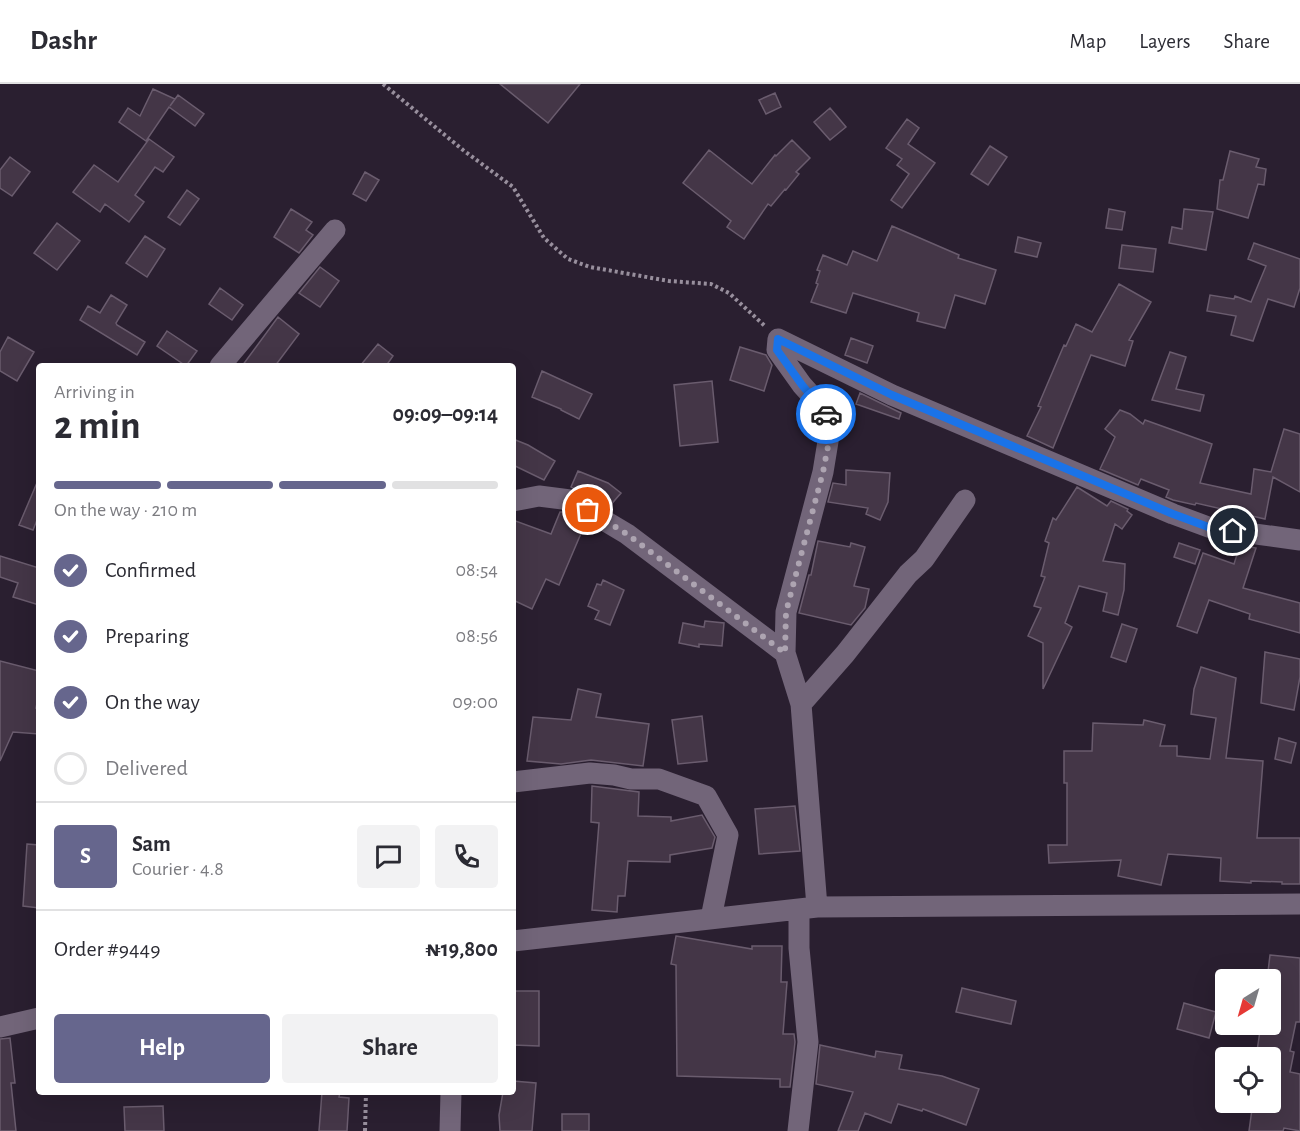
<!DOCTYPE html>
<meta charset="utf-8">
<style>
body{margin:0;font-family:"Alegreya Sans",sans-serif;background:#f2f2f3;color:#2b2b33;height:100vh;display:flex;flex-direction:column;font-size:22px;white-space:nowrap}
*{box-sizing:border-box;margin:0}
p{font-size:20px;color:#7c7c81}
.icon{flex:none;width:33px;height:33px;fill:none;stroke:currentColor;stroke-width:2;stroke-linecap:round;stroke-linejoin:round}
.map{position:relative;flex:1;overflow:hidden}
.panel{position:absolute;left:36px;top:279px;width:480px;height:732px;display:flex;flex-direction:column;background:#fff;border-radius:6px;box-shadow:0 6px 24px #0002}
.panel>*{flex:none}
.needle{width:39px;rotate:217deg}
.fabs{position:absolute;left:1215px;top:885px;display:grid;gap:12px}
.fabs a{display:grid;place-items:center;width:66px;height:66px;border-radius:6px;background:#fff;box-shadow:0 6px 24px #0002;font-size:30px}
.pin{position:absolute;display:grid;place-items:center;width:51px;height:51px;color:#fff;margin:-26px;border:3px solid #fff;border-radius:50%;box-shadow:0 2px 6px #0007}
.courier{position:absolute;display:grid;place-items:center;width:60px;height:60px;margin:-30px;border:4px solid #1a73e8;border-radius:50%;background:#fff;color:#222;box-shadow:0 2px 8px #0007}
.overview em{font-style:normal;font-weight:700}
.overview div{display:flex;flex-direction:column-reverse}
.overview{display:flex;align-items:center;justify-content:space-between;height:102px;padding:0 18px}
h1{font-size:39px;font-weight:700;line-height:45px}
.bar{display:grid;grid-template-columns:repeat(4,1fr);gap:9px 6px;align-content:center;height:72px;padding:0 18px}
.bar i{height:8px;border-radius:4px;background:#e1e1e2}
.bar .selected{background:#66668d}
.bar p{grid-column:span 4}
.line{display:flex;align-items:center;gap:15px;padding:0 18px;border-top:2px solid #e1e1e2}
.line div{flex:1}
.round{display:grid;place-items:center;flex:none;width:63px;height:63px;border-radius:6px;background:#f2f2f3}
ol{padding:0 18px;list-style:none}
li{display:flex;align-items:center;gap:18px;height:66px}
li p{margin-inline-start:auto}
li .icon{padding:6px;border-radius:50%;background:#66668d;color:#fff;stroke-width:4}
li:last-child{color:#7c7c81}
li i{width:33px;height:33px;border:3px solid #e1e1e2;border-radius:50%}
.primary-button{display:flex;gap:12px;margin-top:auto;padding:12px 18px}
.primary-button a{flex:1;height:69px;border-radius:6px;background:#66668d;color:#fff;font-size:24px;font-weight:700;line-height:69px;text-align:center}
.primary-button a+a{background:#f2f2f3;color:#2b2b33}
header{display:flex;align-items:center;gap:36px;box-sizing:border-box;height:84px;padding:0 30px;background:#fff;border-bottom:2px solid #e1e1e2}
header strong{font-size:28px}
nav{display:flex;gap:33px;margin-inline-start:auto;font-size:21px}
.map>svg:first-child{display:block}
.building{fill:#443647;stroke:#6a5c6e;stroke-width:1.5}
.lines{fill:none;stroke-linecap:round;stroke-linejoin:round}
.path{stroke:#988f9d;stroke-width:4;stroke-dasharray:3 3;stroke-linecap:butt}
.minor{stroke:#726579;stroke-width:21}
.done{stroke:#ada4b1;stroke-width:6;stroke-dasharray:0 10.8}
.route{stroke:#1a73e8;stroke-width:8}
</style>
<header>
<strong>Dashr</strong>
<nav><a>Map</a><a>Layers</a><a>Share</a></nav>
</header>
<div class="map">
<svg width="1300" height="1047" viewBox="0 0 1300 1047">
<rect width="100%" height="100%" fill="#2a1f30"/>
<!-- building -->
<path class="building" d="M500,0H580L548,39Z
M153,5L175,15L170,22L178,11L204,30L195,42L169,23L146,57L119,38L128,24L140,32Z
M775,9L781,23L766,30L759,16Z
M830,24L846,43L830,56L814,38Z
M907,35L919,44L908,60L935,79L902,124L891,116L909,90L897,81L902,75L886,64Z
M149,55L174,73L163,88L155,83L135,111L144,118L129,138L105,120L100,128L73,108L94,81L118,98Z
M792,56L810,74L796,88L799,90L786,106L785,105L771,122L768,120L744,155L727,143L731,137L683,99L709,66L752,100L775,71L776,72Z
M990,62L1007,73L988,101L971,90Z
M1230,67L1259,75L1256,83L1266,85L1264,101L1258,100L1248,134L1217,125L1220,96H1223Z
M10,73L30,88L12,112L0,104V86Z
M365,88L379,96L366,117L353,110Z
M187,106L199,115L180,141L168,133Z
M291,125L312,138L306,146L313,151L299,169L274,153Z
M1109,125L1125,128L1122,146L1106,144Z
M1184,125L1213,128L1206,166L1169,159L1172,143L1182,145Z
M57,139L80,157L57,186L34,169Z
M892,142L959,171L958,174L996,186L985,220L955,211L945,244L917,237L919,229L853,209L846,229L811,218L818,200L816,199L820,187L817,186L823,171L847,181L853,167L877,177Z
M145,152L165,165L147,193L126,179Z
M1018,153L1041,159L1037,173L1015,168Z
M1254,159L1300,175V204L1294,223L1268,215L1253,257L1231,251L1236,232L1207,227L1210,211L1234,215L1235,212L1251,218L1266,182L1248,175Z
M1122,161L1156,165L1153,188L1119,184Z
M320,183L339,197L320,223L299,209Z
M1119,200L1151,218L1129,256L1133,257L1125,282L1091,271L1053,364L1027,352L1041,323L1038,322L1064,261L1066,262L1076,240L1092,248Z
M220,204L243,221L232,236L209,220Z
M111,211L127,221L116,239L117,241L145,258L137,271L80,236L88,222L100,229Z
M278,233L299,250L275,282H242Z
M167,247L197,267L186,282L157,262Z
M8,253L34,268L17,297L0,287V268Z
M851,254L873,262L867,279L845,271Z
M378,260L393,272L386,282H360Z
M740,263L766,271L772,281L764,307L730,296Z
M1170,268L1186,273L1176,305L1204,311L1200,327L1152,316Z
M542,287L592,310L579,335L561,326V325L532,313Z
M712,297L718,358L680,362L674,301Z
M860,309L901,329L899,335L856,320Z
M1120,326L1130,330L1143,340L1145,336L1212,360L1200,399L1251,410L1254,385L1271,388L1284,345L1300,350V408L1273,393L1265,435L1196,419L1195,421L1173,416L1166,413L1169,406L1141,395L1138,401L1100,385L1115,353L1105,345Z
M513,355L528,361L555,377L544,396L513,381Z
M846,386L890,389L888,418L880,436L866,430L868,424L828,418L833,399L846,401Z
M578,387L608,399L621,409L608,424L571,403Z
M39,394V431L33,446L19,441Z
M1077,403L1107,422L1111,417L1128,425L1127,427L1132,431L1122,445L1115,440L1103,477L1125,480L1124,506L1118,531L1103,527L1107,509L1079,502L1065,539L1072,543L1043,605V559L1028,552L1041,524L1034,522L1045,493L1041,492L1049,459L1045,457L1053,434L1056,436Z
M560,428H566L585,440L559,501L546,495L532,525L513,516V436L551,450Z
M818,457L850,463L851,459L865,463L854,502L869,505L865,524L851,541L799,529L809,491H811Z
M1179,459L1200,466L1195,480L1174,473Z
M1240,461L1256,464L1243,504L1300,519V549L1249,535L1250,530L1209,516L1197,549L1177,542L1203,469L1234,480Z
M0,472L39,484V521L13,513L18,499L0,493Z
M603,496L624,506L610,541L595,535L599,527L588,522L597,500L601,501Z
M705,537L724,539L722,562L699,560V563L679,559L683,539L704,543Z
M1122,540L1137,545L1126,578L1111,573Z
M1265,568L1300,575V593L1294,626L1261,619Z
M0,577L39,587V610L36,624H39V650L13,648L0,677Z
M1201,583L1236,594L1226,674L1263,677L1257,754H1300V800H1282V798L1251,797V799L1220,797L1221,774L1168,770L1161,801L1118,792L1121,776L1049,779L1048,761H1067V699H1064V667H1092L1093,639L1143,641L1144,636L1165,641L1160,662H1177V672L1210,675L1216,634L1191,630L1194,605Z
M578,605L601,610L596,633L649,640L643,682L591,676L561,680L527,677L533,633L571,636Z
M702,632L707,677L678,680L672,636Z
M1279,654L1296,659L1291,679L1275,675Z
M592,702L639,708L638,732L671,733V737L702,731L715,753L712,764L670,771V778L628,777L625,812H618L617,828L592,826L599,739L591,738Z
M795,722L800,767L759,770L755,725Z
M27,760L39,761V824L23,822Z
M676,852L752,865V862H782L781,898H787L783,950H794L795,958L790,1003H780V995L677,992L676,881L671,880Z
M1270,871L1300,874V938H1296L1290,967L1294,968L1290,988L1300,990V1047L1284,1044L1283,1047H1249L1253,1018H1270V974H1256L1261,940H1270V896H1267Z
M962,904L1016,917L1011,940L956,928Z
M513,907H539V962L513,961Z
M1184,919L1216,928L1209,954L1177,945Z
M10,954L15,999H11L16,1047H0V955Z
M820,961L875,973L876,967L902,971L899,985L942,992L979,1005L966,1041L923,1025L922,1027L898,1020L891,1039L865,1029L858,1047H838L853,1008L816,1000Z
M513,997L536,999L532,1047H500L499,1031L503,1008H513Z
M322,1008H340L339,1013L349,1014L347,1047H319Z
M163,1022L164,1047H125L124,1023Z
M562,1030H589V1047H562Z"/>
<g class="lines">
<!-- path -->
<path class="path" d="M383,0L463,66L513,103L544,154L568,175L590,183L669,197L711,200L729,209L766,243
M365,1047L366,1008"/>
<!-- minor -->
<path class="minor" d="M220,282L335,146
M513,417L539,412L570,416L627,450L785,569
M801,620L845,570L908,490L924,475L965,416
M513,698L590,689L614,691L631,695H659L706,712L728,751L711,834
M817,823L801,620L785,569L786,528L823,388L831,339L820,321L802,301L777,266L778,255L892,311L1173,430L1211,444L1300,456
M513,857L817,823L1300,820
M0,943L39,934
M450,1047L451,1008
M798,1047L808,958L799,864V825"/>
</g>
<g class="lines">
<!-- done -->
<path class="done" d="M588,426L627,450L785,569L786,528L823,388L831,347V339L826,330"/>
<!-- route -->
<path class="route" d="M826,330L802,301L777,266L778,255L892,311L1173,430L1211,444L1233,447"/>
</g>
</svg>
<div class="fabs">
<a><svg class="needle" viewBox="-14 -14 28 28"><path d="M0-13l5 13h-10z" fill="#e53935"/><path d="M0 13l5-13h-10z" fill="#7c7c81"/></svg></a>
<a><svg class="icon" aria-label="locate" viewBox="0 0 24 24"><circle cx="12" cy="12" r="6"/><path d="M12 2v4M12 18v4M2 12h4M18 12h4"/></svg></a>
</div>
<div class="pin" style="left:588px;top:426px;background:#ea580c"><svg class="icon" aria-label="bag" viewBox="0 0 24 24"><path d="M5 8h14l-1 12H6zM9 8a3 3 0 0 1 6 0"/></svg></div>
<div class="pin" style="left:1233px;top:447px;background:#1f2937"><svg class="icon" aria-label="home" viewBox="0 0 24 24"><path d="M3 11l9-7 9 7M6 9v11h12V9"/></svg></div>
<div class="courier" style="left:826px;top:330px"><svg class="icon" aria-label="car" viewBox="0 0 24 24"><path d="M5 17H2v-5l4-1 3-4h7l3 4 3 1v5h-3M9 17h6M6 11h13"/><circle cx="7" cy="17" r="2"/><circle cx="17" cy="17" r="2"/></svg></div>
<section class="panel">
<div class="overview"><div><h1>2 min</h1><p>Arriving in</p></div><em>09:09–09:14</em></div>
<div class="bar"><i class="selected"></i><i class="selected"></i><i class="selected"></i><i></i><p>On the way · 210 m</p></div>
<ol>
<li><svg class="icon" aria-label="check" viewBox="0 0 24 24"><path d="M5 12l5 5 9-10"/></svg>Confirmed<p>08:54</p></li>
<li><svg class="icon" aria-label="check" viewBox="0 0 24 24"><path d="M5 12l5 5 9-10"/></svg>Preparing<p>08:56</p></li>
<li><svg class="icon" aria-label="check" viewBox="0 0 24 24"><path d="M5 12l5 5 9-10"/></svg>On the way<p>09:00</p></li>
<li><i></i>Delivered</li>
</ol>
<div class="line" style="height:108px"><b class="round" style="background:#66668d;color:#fff">S</b><div><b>Sam</b><p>Courier · 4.8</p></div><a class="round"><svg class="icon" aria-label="chat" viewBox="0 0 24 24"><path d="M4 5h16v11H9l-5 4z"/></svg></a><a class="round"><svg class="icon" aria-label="phone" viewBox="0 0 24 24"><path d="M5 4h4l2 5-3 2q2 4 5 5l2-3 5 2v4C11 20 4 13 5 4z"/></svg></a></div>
<div class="line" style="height:78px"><div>Order #9449</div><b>₦19,800</b></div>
<div class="primary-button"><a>Help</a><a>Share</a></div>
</section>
</div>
